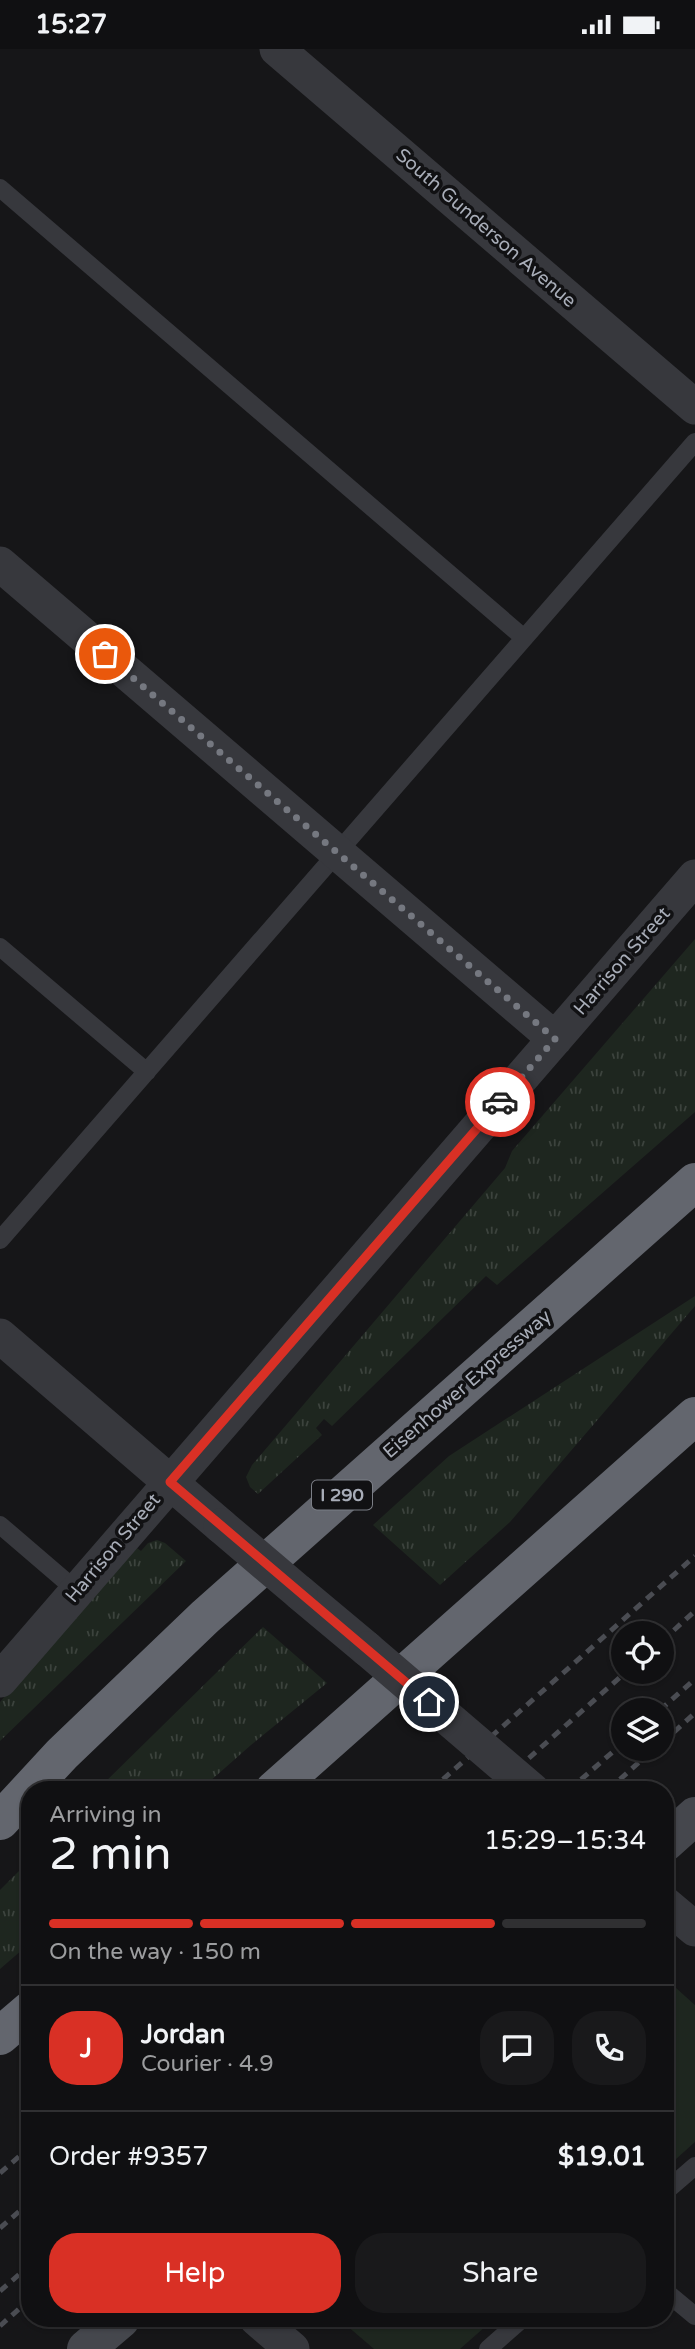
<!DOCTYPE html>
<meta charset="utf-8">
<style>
body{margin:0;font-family:"Varela Round",sans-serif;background:#19191b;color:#f1f3f6;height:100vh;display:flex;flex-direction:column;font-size:26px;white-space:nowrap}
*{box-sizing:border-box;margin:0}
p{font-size:23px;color:#9c9d9f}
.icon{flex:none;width:38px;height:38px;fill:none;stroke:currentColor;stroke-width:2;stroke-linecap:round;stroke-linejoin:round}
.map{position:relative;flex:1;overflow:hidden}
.panel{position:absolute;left:21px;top:1732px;width:653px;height:546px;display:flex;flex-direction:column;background:#101012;border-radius:28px;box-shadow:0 2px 5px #0004,0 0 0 2px #303032}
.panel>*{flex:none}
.buttons{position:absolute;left:611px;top:1572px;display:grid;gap:14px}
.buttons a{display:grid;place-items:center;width:63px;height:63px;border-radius:50%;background:#101012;box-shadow:0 2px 5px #0004,0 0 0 2px #303032;font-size:35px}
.pin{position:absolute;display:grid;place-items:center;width:60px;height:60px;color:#fff;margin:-30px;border:4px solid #fff;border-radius:50%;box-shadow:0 2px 7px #0007}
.courier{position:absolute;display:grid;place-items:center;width:70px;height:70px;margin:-35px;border:5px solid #d93025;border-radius:50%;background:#fff;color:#222;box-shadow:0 2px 9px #0007}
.headline em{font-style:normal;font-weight:600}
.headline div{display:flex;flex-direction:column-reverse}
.headline{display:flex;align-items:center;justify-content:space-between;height:119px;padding:0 28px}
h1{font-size:46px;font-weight:600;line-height:52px}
.bar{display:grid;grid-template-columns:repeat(4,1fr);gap:10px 7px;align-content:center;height:84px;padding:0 28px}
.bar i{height:9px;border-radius:5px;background:#303032}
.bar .active{background:#d93025}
.bar p{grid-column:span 4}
.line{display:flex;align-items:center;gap:18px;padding:0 28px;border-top:2px solid #303032}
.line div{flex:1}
.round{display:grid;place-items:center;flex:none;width:74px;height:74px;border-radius:28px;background:#19191b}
.action{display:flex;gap:14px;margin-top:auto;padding:14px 28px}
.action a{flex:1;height:80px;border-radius:28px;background:#d93025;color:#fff;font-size:28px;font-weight:600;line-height:80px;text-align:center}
.action a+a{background:#19191b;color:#f1f3f6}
.status{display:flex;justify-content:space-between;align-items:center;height:49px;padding:0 35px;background:#101012;direction:ltr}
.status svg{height:19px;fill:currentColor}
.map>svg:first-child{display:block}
.grass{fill:url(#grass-tufts)}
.green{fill:#1e261f}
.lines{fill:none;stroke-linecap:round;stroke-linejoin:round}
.lane{stroke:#37383d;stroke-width:18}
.street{stroke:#37383d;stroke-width:35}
.secondary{stroke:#45474d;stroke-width:38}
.highway{stroke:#63666e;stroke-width:38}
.rail{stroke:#4a4c52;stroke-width:5;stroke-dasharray:9 7;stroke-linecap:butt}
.street-bridge{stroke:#37383d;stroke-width:35}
.done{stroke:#757880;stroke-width:7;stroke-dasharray:0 12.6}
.route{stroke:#d93025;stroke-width:9}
.labels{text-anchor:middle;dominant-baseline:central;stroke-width:7;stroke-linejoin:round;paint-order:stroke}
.shield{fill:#111113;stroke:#7b7e86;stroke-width:2}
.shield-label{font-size:18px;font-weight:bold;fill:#a8adb8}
.street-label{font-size:19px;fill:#a8adb8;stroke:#111113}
</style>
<div class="status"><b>15:27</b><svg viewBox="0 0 49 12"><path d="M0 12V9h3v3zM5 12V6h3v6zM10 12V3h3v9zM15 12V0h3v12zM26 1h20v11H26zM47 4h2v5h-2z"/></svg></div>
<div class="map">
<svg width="695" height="2300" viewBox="0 0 695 2300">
<defs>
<pattern id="grass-tufts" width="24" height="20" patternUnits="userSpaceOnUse" patternTransform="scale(1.75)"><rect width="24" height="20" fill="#1e261f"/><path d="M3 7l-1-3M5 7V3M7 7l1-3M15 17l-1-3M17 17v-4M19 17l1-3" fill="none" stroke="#3c433d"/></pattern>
</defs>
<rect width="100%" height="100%" fill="#161618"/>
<!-- grass -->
<path class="grass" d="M695,890V1063L497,1236L486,1227L332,1377L324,1370L316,1379L322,1386L258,1445L250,1438L246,1428L252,1416L505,1119L512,1102Z
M695,1247V1257L510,1473L440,1536L373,1476L449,1407Z
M157,1491L165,1494L186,1512L0,1692V1653L133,1496L141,1502L148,1494Z
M263,1578L327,1634L251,1696L200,1741H97Z
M30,1811V1894L0,1920V1841Z"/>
<!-- green -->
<path class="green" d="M665,1929L695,1956V2093L665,2120Z
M339,2270H494L460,2300H374Z"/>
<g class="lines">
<!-- lane -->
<path class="lane" d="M0,139L524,589
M0,898L147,1023
M0,1191L695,393
M0,1476L77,1542
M665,2143L695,2117
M665,2242L695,2267
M488,2300L522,2270"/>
<!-- street -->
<path class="street" d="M277,0L695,358
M0,515L555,990
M0,1287L221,1477
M300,1544L367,1600
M0,1631L695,828
M665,1855L695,1880
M257,2270L292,2300"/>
<!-- secondary -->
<path class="secondary" d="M665,1794L695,1767
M86,2300L121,2270"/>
<!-- highway -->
<path class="highway" d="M274,1741L695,1367
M0,1772L62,1705L205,1568L695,1133
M0,1987L30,1961"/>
<!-- rail -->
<path class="rail" d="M662,1592L695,1562
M660,1661L695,1630
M662,1694L695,1664
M431,1741L695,1507
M493,1741L627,1622
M569,1741L623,1694
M608,1741L655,1699
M0,2124L30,2098
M0,2179L30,2153
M0,2242L30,2216
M0,2277L30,2250"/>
<!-- street-bridge -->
<path class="street-bridge" d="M221,1477L300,1544
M367,1600L532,1741"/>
</g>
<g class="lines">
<!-- done -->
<path class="done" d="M105,605L555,990L500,1053"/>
<!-- route -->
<path class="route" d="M429,1653L170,1433L500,1053"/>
</g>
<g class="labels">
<!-- shield labels -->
<rect class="shield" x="312" y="1431.5" width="60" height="29" rx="5"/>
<g class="shield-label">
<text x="342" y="1446">I 290</text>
</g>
<!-- street labels -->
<g class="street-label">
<text transform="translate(486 179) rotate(41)">South Gunderson Avenue</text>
<text transform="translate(622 912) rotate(-49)">Harrison Street</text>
<text transform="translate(467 1335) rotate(-41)">Eisenhower Expressway</text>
<text transform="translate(113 1499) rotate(-50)">Harrison Street</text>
</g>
</g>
</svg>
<div class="buttons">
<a><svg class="icon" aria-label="locate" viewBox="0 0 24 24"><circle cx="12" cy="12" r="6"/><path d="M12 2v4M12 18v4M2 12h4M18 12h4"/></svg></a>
<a><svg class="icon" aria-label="layers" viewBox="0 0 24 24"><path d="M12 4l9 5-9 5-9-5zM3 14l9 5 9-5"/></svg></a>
</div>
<div class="pin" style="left:105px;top:605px;background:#ea580c"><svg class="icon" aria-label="bag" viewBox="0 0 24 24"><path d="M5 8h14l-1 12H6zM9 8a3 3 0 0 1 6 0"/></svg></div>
<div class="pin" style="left:429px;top:1653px;background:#1f2937"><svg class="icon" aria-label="home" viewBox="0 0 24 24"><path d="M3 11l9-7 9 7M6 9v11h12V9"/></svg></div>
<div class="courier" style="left:500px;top:1053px"><svg class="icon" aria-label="car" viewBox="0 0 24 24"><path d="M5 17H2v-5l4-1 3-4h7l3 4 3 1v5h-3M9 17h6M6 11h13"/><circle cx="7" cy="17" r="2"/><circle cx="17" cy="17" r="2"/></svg></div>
<section class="panel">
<div class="headline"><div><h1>2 min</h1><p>Arriving in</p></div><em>15:29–15:34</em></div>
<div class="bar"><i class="active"></i><i class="active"></i><i class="active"></i><i></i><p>On the way · 150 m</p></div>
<div class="line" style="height:126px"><b class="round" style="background:#d93025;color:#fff">J</b><div><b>Jordan</b><p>Courier · 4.9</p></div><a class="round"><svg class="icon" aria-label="chat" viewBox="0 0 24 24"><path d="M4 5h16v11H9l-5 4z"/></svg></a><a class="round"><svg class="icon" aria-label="phone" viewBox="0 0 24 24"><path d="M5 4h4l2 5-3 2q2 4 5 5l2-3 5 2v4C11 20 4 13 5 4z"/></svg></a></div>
<div class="line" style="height:91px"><div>Order #9357</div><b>$19.01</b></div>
<div class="action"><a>Help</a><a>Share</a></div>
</section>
</div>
